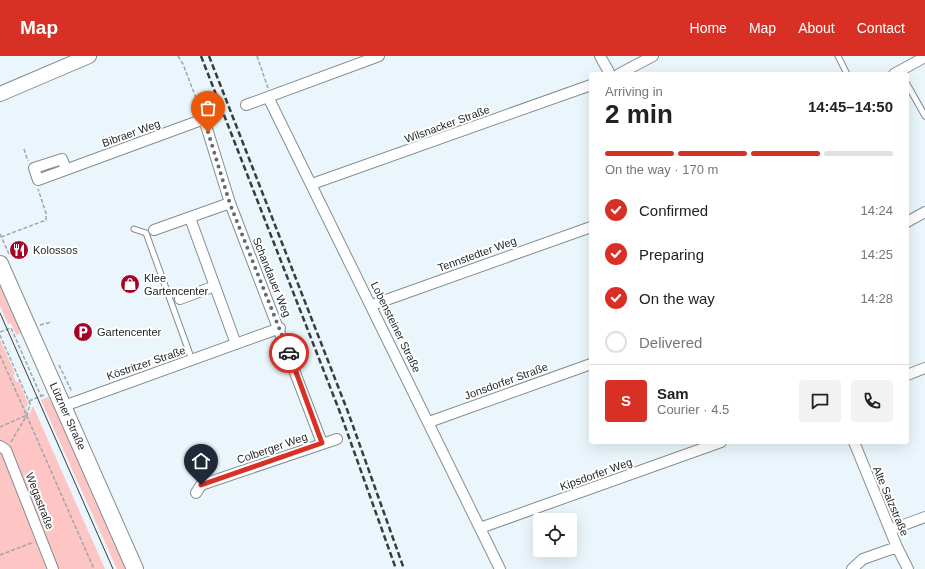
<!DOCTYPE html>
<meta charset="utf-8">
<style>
body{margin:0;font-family:Arial,sans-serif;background:#f2f2f2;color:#222;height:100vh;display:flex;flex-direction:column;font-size:15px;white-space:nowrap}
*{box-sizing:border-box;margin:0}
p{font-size:13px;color:#767676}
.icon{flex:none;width:22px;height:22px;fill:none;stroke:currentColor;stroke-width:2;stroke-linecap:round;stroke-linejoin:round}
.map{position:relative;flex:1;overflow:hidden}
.details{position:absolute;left:589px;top:16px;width:320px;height:372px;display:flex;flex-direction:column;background:#fff;border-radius:4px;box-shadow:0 4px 16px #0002}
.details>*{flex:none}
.buttons{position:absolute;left:533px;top:457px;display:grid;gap:8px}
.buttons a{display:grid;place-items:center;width:44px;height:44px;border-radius:4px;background:#fff;box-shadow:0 4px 16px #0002;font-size:20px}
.pin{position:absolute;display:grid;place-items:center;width:34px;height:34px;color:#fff;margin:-41px -17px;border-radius:50% 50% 50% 0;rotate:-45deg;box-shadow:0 0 4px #0007}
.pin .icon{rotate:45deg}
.courier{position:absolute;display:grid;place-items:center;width:40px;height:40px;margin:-20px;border:3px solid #d93025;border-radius:50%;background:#fff;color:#222;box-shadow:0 1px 5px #0007}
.overview em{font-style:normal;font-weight:700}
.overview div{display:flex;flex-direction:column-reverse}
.overview{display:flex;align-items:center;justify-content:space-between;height:68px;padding:0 16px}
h1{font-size:26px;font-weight:700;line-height:30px}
.bar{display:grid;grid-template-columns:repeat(4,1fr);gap:6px 4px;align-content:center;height:48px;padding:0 16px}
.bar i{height:5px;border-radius:3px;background:#e0e0e0}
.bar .active{background:#d93025}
.bar p{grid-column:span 4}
.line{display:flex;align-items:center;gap:10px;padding:0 16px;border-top:1px solid #e0e0e0}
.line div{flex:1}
.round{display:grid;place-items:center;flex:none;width:42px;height:42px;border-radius:4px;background:#f2f2f2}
ol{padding:0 16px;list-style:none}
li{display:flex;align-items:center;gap:12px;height:44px}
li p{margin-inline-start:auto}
li .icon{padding:4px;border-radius:50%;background:#d93025;color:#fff;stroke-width:4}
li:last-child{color:#767676}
li i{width:22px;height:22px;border:2px solid #e0e0e0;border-radius:50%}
header{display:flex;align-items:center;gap:24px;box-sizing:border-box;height:56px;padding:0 20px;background:#d93025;color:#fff}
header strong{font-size:19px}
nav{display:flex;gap:22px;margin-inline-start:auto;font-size:14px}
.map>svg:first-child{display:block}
.green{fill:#fdc5c4}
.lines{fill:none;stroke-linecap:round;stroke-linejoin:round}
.lane-casing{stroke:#848e93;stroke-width:7}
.street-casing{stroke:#848e93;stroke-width:12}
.secondary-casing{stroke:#848e93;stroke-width:16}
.primary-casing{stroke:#848e93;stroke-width:18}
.path{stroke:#9da6aa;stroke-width:1.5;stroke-dasharray:4 2;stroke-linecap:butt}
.lane{stroke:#fff;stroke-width:5}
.street{stroke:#fff;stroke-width:10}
.secondary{stroke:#fff;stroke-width:14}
.primary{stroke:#fff;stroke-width:16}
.tram{stroke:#373c3e;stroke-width:1}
.rail{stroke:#373c3e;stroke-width:2.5;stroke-dasharray:6 3;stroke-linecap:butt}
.done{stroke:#656c6f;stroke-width:4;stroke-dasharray:0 7.2}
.route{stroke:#d93025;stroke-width:5}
.labels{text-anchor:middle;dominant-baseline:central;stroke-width:4;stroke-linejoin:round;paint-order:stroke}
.street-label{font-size:11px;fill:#1d2123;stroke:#fff}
.poi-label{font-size:11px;fill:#1d2123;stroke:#fff;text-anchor:start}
</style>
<header>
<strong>Map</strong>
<nav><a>Home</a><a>Map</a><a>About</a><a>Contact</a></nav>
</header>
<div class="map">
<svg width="925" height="513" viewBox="0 0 925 513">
<rect width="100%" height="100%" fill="#eaf6fb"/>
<!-- green -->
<path class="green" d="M0,227L21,277L16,279L11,267L8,268L0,250Z
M0,283L15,318L13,319L16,326L19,325L28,348L26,352L29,359L33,350L105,513H0Z
M48,341L64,366L129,513H117L41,344Z"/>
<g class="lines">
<defs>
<path id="lane" d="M838,0L847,18
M907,28L925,60
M134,173L146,177L192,304"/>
<path id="street" d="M600,0L610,18
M619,18L653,0
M894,18L925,1
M268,41L500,513
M246,49L379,0
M66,113L62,103L34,112L38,124L204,63L230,147L322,387
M312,128L591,29
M190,162L236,288
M907,166L925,156
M154,174L230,147
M180,243L215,230
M372,249L591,171
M907,319L925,312
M64,350L280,272
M429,366L591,308
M854,386L897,491L908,513
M0,390L6,394L53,513
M196,437L201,429L337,383
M480,472L721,386
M890,474L925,461
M852,513L863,503L897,491"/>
<path id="secondary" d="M0,38L89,0"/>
<path id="primary" d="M0,208L135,513"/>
</defs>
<!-- lane casing -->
<use href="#lane" class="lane-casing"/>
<!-- street casing -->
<use href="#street" class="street-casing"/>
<!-- secondary casing -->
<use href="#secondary" class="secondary-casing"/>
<!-- primary casing -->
<use href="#primary" class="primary-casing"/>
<!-- path -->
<path class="path" d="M178,0L183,8L201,55
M257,0L268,32
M24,93L28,105
M0,178L9,198
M1,181L46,164V157L38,133
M40,269L52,266
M0,276L11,272L41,340
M0,279L30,348L27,359L11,386
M0,299L94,513
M59,309L72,336
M29,345L44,339
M0,371L27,359
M0,499L34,486"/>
<!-- lane -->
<use href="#lane" class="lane"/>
<!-- street -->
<use href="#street" class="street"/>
<!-- secondary -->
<use href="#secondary" class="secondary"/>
<!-- primary -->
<use href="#primary" class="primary"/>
<!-- tram -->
<path class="tram" d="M0,257L113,513"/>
<!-- rail -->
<path class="rail" d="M201,0L341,359L396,513
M209,0L348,356L404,513"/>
</g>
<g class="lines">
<!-- done -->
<path class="done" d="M208,76L230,148L289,297"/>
<!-- route -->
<path class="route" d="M201,429L322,387L289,297"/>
</g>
<!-- icons -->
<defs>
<symbol id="restaurant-disc" viewBox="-11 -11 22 22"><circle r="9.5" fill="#a30429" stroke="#fff"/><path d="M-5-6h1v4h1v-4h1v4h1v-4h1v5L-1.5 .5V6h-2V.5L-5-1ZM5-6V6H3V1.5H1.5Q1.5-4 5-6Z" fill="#fff"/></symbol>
<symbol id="shop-disc" viewBox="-11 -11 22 22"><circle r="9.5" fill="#a30429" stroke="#fff"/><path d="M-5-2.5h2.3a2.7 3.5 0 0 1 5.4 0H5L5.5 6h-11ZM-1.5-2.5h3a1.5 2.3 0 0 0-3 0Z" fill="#fff"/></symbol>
<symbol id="parking-disc" viewBox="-11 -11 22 22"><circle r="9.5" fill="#a30429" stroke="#fff"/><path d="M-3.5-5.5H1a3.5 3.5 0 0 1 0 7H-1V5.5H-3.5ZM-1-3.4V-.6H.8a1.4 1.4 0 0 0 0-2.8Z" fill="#fff"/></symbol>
</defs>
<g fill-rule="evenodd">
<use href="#restaurant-disc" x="8" y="183" width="22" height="22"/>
<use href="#shop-disc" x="119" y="217" width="22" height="22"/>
<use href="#parking-disc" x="72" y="265" width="22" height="22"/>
</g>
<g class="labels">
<!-- street labels -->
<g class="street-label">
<text transform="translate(447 68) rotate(-20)">Wilsnacker Straße</text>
<text transform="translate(131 77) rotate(-20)">Bibraer Weg</text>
<text transform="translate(477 198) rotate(-20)">Tennstedter Weg</text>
<text transform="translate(272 221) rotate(68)">Schandauer Weg</text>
<text transform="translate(396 271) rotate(64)">Lobensteiner Straße</text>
<text transform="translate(146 307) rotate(-19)">Köstritzer Straße</text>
<text transform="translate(506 325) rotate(-20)">Jonsdorfer Straße</text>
<text transform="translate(68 360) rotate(66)">Lützner Straße</text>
<text transform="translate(272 392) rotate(-19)">Colberger Weg</text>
<text transform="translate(596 418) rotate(-20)">Kipsdorfer Weg</text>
<text transform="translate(40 445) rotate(69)">Wegastraße</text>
<text transform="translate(891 445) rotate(67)">Alte Salzstraße</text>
</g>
<!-- poi labels -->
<g class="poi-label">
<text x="33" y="194">Kolossos</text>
<text x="144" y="222">Klee<tspan x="144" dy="13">Gartencenter</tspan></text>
<text x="97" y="276">Gartencenter</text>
</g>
</g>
</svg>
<div class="buttons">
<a><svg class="icon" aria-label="locate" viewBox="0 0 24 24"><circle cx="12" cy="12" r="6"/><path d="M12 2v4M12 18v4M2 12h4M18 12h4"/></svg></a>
</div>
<div class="pin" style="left:208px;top:76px;background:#ea580c"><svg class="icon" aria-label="bag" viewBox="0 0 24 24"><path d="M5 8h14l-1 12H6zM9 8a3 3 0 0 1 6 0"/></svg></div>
<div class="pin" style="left:201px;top:429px;background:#1f2937"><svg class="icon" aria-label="home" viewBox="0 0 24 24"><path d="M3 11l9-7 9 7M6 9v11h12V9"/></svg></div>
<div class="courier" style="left:289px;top:297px"><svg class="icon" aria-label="car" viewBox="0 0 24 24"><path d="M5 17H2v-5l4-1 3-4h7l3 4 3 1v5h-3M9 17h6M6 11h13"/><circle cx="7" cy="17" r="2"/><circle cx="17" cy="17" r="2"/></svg></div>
<section class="details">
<div class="overview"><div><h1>2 min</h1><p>Arriving in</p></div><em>14:45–14:50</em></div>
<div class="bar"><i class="active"></i><i class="active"></i><i class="active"></i><i></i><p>On the way · 170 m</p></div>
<ol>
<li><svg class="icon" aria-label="check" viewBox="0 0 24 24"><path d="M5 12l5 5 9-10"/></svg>Confirmed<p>14:24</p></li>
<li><svg class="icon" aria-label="check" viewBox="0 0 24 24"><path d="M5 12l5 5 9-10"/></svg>Preparing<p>14:25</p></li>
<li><svg class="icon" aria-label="check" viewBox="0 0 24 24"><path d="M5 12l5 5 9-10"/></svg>On the way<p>14:28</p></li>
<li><i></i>Delivered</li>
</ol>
<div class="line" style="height:72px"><b class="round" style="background:#d93025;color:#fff">S</b><div><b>Sam</b><p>Courier · 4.5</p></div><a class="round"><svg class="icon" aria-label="chat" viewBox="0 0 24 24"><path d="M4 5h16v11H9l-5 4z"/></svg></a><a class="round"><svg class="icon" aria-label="phone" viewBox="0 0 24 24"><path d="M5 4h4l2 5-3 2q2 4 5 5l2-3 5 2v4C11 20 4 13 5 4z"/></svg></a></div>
</section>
</div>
